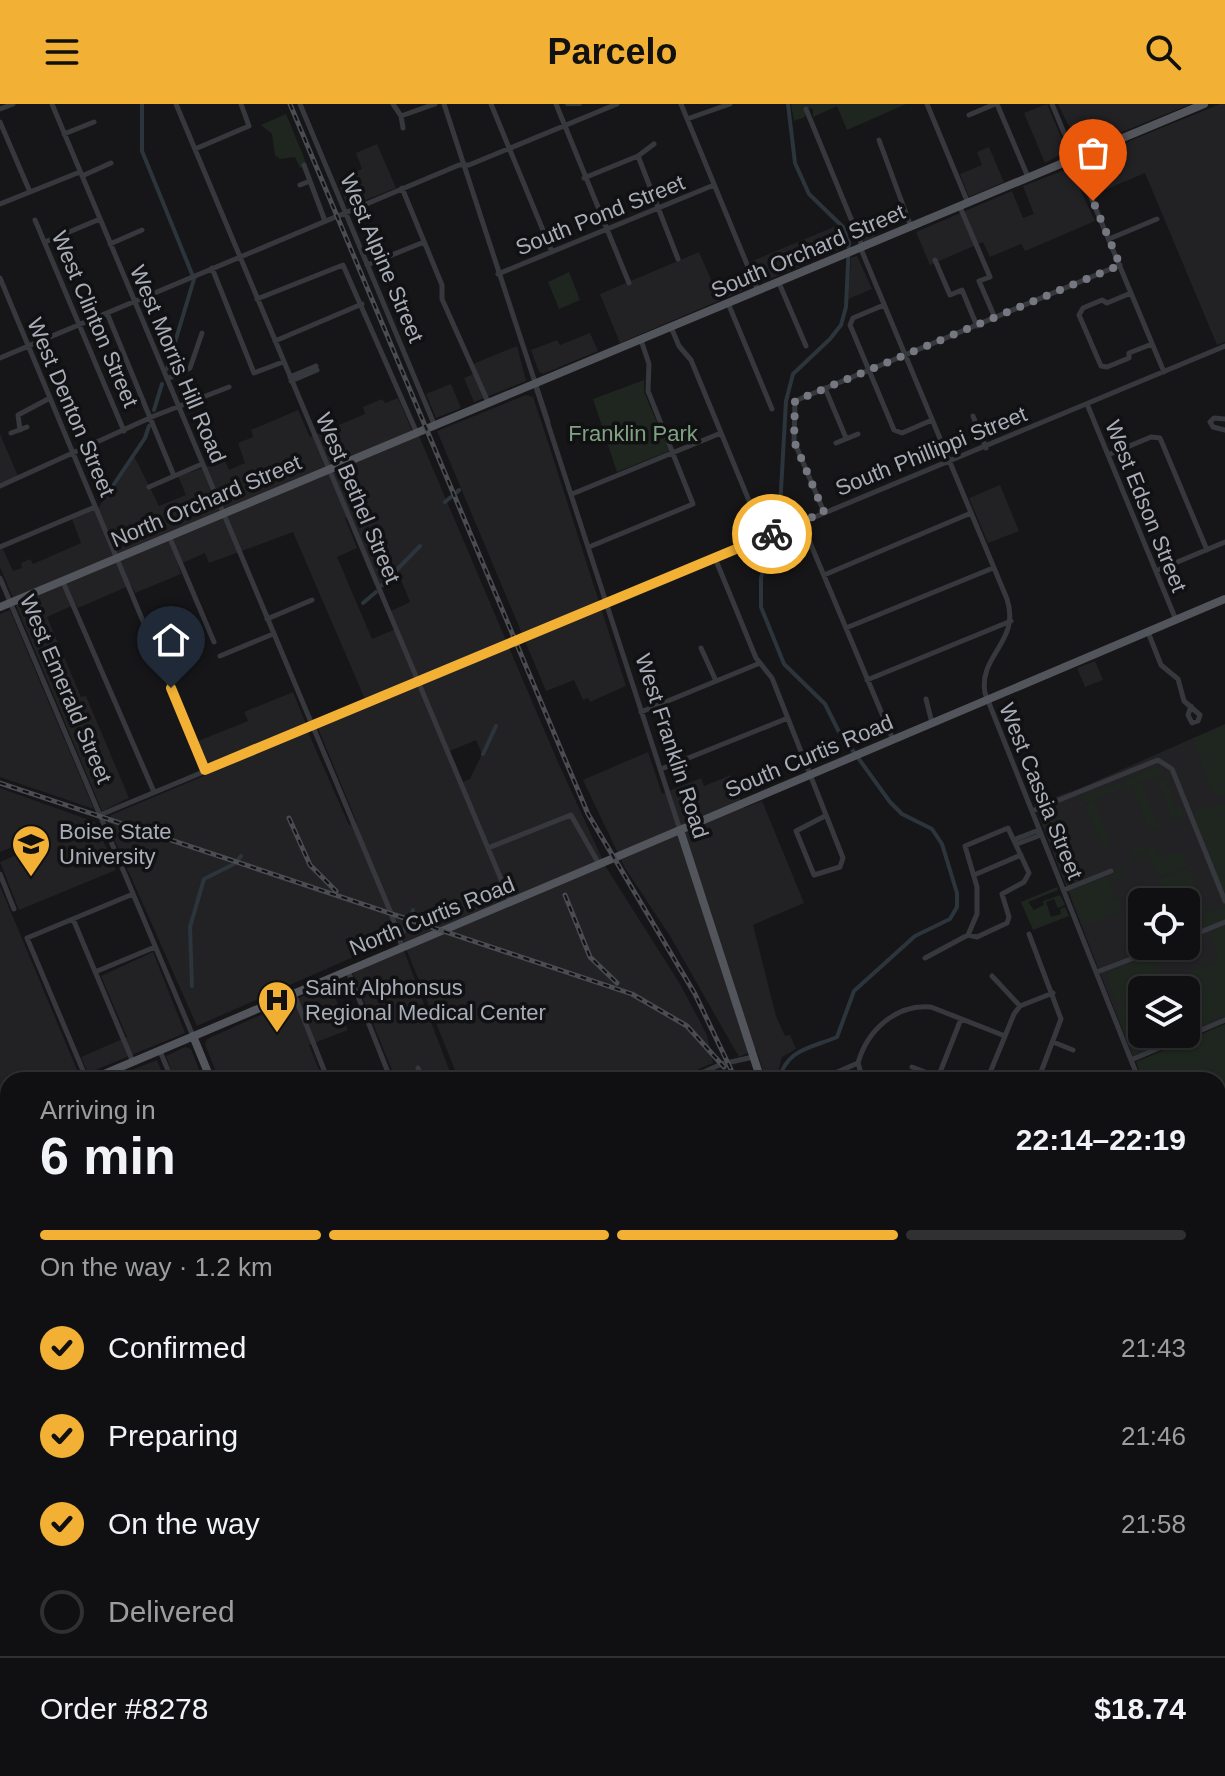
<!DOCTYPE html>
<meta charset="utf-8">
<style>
body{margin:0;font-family:Helvetica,sans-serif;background:#19191b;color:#f1f3f6;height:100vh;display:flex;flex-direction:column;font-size:30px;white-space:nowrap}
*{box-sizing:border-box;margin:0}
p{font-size:26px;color:#9c9d9f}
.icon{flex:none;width:44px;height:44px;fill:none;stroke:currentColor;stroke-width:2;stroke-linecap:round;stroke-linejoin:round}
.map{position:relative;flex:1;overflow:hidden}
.drawer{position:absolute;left:0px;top:968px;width:1226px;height:704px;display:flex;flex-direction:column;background:#101012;border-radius:24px 24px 0 0;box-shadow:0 2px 6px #0004,0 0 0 2px #303032}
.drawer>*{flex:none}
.tools{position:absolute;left:1128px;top:784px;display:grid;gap:16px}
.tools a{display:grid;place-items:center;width:72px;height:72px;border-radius:12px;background:#101012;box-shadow:0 2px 6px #0004,0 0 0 2px #303032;font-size:40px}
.pin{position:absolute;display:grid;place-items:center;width:68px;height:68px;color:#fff;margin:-82px -34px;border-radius:50% 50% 50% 0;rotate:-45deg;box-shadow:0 0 8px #0007}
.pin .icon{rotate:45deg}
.courier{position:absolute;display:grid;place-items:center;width:80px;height:80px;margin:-40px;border:6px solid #f2b134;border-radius:50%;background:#fff;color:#222;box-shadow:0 2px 10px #0007}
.summary em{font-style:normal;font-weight:800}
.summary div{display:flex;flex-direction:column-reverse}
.summary{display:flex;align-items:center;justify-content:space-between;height:136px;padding:0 40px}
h1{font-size:52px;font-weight:800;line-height:60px}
.bar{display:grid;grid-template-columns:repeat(4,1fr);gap:12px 8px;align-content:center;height:96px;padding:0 40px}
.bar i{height:10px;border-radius:6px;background:#303032}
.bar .active{background:#f2b134}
.bar p{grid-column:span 4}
.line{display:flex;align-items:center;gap:20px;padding:0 40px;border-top:2px solid #303032}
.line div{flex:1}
ol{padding:0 40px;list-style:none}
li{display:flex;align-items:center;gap:24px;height:88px}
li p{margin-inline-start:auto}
li .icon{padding:8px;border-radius:50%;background:#f2b134;color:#111;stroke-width:4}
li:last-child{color:#9c9d9f}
li i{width:44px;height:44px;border:4px solid #303032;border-radius:50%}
header{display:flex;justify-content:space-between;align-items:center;height:104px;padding:0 40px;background:#f2b134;color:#111;font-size:36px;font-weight:800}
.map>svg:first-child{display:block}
.built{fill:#222225;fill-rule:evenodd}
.green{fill:#1e261f}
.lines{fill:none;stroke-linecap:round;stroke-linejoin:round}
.canal{stroke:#2c353c;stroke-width:4}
.minor{stroke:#37383d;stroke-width:5}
.major{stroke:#53555c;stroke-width:8}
.highway{stroke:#63666e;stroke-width:10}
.rail-casing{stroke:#4a4c52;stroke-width:5}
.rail{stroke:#111113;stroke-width:2;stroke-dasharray:6;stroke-linecap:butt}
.done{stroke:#757880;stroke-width:8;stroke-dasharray:0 14.4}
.route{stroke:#f2b134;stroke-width:10}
.labels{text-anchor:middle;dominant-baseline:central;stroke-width:7;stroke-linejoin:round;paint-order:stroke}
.street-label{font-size:22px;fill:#a8adb8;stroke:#111113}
.park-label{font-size:22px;fill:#7fa381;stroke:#111113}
.poi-label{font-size:22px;fill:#a8adb8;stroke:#111113;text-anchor:start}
</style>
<header><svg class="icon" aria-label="menu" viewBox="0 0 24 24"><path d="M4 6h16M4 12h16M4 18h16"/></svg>Parcelo<svg class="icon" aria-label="search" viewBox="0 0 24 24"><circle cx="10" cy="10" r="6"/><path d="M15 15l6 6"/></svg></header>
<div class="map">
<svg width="1225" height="1672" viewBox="0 0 1225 1672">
<rect width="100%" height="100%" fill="#161618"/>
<!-- built -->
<path class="built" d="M1047,0L1067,47L1045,59L1024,9Z
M1058,0H1191L1080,45Z
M1220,0H1225V238L1217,241L1145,69L1095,90L1084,62L1132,36Z
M377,40L396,84L348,103L337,76L362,65L356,49Z
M989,43L1004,78L969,93L960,70L982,61L977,48Z
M1070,64L1095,117L1025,147L1021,140L990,153L983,138L930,161L916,128L1012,87L1023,114L1034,110L1023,82Z
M866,112L875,133L864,138L855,117Z
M836,122L845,143L620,239L600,190L699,148L713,180L752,163L750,158Z
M857,152L872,185L848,195L851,154Z
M590,229L598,247L543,270L539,268L531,246L557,236L560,241Z
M517,242L526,277L474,298L464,274L476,269L473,260Z
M451,280L461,304L436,314L426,290Z
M526,291L533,293L546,332L626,582L590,598L588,594L583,596L574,576L546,587L437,327Z
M398,294L415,333L419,332L557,656L606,763L680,880L707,931L713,959L673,976H459L401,832L197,922L107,719L111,711L308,628L349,721L357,719L318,624L368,602L293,428L209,459L205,449L178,461L181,470L135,489L131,481L78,504L76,500L47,513L81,593L86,592L129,694L102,707L0,463V446L3,445L13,467L22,464L21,459L30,455L33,460L81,439L72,415L99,403L133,350L159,402L186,391L178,372L225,357L229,366L245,359L238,339L253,333L251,326L298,306L310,333L365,310L363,303L382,295L385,299ZM350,412L382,484L401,476L410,498L391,507L398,524L372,535L337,453L357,444L345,414ZM476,636L482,650L470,675L463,678L450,647Z
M0,330L18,372L0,379Z
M1000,381L1019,427L988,439L969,394Z
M10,506L40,578L94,705L0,673V510Z
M1095,557L1103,576L1085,583L1077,564Z
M293,588L306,620L207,659L198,637L248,617L244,608Z
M1225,620V914L1133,953L1034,700L1078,685ZM1142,798H1186V842H1142ZM1142,886H1186V930H1142Z
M648,648L662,690L701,674L704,682L731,671L744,704L762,697L804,799L753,821L776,912L785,932L790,931L796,945L782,953L776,976H766L756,945L739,953L670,832L625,764L583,676Z
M0,684L95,718L116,766L19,806L0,758L42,740L39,732L0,748Z
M0,782L80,973L8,976V1003L0,1006Z
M404,847L453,976H396L352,868Z
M153,848L185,929L88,969L81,953L127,933L101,872Z
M330,880L348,926L309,941L323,976H219L205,940L207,935Z
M185,943L191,945L203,976H175L166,952Z
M157,956L165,976H106Z
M1218,1283L1224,1299L1225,1348V1368L1218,1371Z
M1225,1532V1672H1132L1130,1664H1218V1535Z
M8,1543V1636L0,1639V1547Z
M8,1645V1664H28L22,1672H0V1648Z
M469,1664H593L598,1672H472Z
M602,1664H667L673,1672H609Z
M991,1664H1063L1044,1672H993Z"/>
<!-- green -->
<path class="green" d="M791,0H906L847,26L837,2L813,13V5L807,4L805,13L794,17Z
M286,10L307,61L300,64L295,53L280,55L275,51L272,30L261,21Z
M569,168L580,196L559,205L548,178Z
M644,276V288L669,347L617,368L593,295Z
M1225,623V690L1219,693L1207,677L1193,634Z
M1154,663L1167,666L1158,672L1164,677L1169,676L1166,682L1175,690L1170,692L1175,702H1180L1184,713L1173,716L1156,672L1141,678L1159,722L1149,726L1132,683L1140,678L1127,683L1125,677Z
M1123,678L1125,683L1094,696L1112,741L1104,744L1085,702L1092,697L1085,699L1081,692Z
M1208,700L1212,704L1225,700V792L1193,710Z
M1041,707L1070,780L1069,781L1039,710Z
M1153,740L1158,751L1183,749L1188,762L1158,774L1146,743Z
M1141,742L1143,744L1150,761L1143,756L1124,763L1121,774L1114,775L1112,768L1146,752L1144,748L1135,752L1129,747Z
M1189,764L1200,793L1186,799L1178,784H1162L1159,776Z
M1107,772L1113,780L1110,783L1114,795L1118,794L1123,807L1084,822L1070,787Z
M1057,783L1058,786L1028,798L1034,806L1044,801L1043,797L1060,791L1065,801L1058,804L1054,795L1046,798L1051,813L1061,810L1060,805L1065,803L1069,812L1033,826L1021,798Z
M1201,794L1208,809L1225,802V816L1204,824L1200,814L1206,811L1202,808V801L1197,802L1201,800Z
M1225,821V911L1186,928V886H1142V930H1182L1134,950L1116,905L1129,901L1141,890L1117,899L1105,870L1153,851L1166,881L1162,871L1171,876L1219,857L1209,830Z
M1225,920V1108L1218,1109V976H1143L1136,958Z
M1225,1433V1514L1218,1517V1436Z"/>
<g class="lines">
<!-- canal -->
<path class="canal" d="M142,0V47L192,170
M567,0H580
M167,265L194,175
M154,306L162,280
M457,388L459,386
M104,395L145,334L149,322
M445,398L451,393
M382,481L420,442
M363,499L376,488
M483,650L496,622
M238,756L241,752
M412,809L413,806
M403,830L407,818
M192,882L190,823L204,775L234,760
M779,976C786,945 811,944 837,933L854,887L915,832L950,815L957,803V789L942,740L932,725L902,710L890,698L838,626L825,600L784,560L761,503V474L780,404L786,297L793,270L830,235L841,221L846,203L849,139L843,123L809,90L795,59L788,0
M814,1672L820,1664"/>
<!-- minor -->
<path class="minor" d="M52,0L391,809L402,843
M176,0L511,799
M300,0L434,320
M393,0L401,12L403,24
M444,0L548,318
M491,0L552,148
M556,0L629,179
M681,0L758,187
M927,0L968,99
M997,0L1028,73
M1052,0L1164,268
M0,5L13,0
M806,5L863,144
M969,11L995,0
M401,12L435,0
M687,15L730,0
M0,18L30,88
M64,30L94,18
M879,36L911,123
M195,45L249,22L241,0
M638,52L678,155
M304,61L325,117
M82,72L111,59
M584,74L638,52L654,40
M300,81L310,77
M402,84L442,181V195L488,298
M0,100L80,68
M960,103L990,173L979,177L995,214
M35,116L124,327
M1109,135L1157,115
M45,138L100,115
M110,140L142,126
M861,145L1007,495C1021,538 978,551 985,589L1139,976
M935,156L950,191L962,186L977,222
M367,161L424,138
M212,164L254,269L283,258
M498,170L714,81
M0,174L205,666
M779,179L806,242
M1131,189L1107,199L1102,196L1083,204L1079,211L1101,262L1107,263L1129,254V249L1152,240
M257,195L343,161L416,327
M728,199L772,305
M884,201L853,214L850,221L894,326L902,329L932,316
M107,209L174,372
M671,223L679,242L691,256L764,433
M275,237L362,200
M0,254L459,61H469L617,0
M290,273L316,262
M167,275L190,264L202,229
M291,277L317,266
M535,280L680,726
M825,284L846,334
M1087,300L1176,516
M973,312L986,344
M1225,315L1214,314L1210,318L1213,323L1225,326
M20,326L18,311L50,294
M11,329L27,323
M836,339L858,330
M1108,351L1151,333L1160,334L1207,446
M0,382L154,312L229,283
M149,383L202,360
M572,390L721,329
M824,408L794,337L795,297L1120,161
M801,417L893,636
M169,432L214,538
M0,443L95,403
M589,443L693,400L648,287L649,260L641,236
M715,454L756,554L772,574L843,754L840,763L814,771L796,727L825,712
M1156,467L1225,438
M824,471L971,409
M0,474L193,932
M63,478L154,688
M267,515L312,496
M846,524L993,464
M1148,528L1161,561L1178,575L1184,597L1200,611L1198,617L1192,619L1188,611L1191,602
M701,544L716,577
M220,552L273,530
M867,576L1011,517
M926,595L932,619
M641,608L760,559
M661,665L788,614
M1032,707L1158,656L1172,665L1225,797
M100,711L1225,242
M1016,735L1039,726
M1017,740L1041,731
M488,744L571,711L599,760
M0,770L14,805
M974,771L1021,751
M1064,786L1111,767
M73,815L133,958
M1029,830L1061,915L1038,976
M1186,834L1225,818
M925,854L968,831L977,833L1007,819L1009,813L1002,790L1024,778L1029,769L1008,724L965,742L977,783V810L968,831
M348,867L391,976
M95,868L155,843
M1097,868L1165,842
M992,872L1020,902
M294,890L328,976
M1053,938L1073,946
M160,947L172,976
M1131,956L1225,916
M858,959L863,976
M912,963L938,973
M418,964L423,976
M87,976L27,834L133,790
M685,976L722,960L753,953
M819,976L858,959C867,927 895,900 931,903L1005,932
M937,976L961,915
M987,976L1014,910L1020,902L1053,889
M0,1265L8,1262
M0,1390L8,1387
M0,1515L8,1512
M0,1535L8,1537
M0,1642L8,1639
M106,1664L109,1672
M185,1664L188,1672
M227,1664L230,1672
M594,1664L604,1672
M826,1664L828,1672
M1203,1664L1207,1672
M133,1671L131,1666L136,1664
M372,1672L376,1664
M542,1672L545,1664
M1049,1672L1067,1664
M1062,1672L1082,1664"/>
<!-- major -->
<path class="major" d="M0,503L1204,0
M680,726L761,976
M193,932L211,976
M90,976L1225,495
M0,1013L8,1010
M1218,1525L1225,1522
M464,1664L468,1672
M977,1664L980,1672
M986,1664L989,1672
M874,1672L887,1664
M886,1672L903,1664"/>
<!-- highway -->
<path class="highway" d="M0,1163L8,1172
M0,1189L8,1197
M679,1664L685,1672
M731,1664L745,1672
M751,1664L766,1672"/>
<defs>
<path id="rail" d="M290,0L588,710L695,890L736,976
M0,679L632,890L687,922L724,963
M289,714L310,761L336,787
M565,791L590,853L617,879
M959,1664L962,1672"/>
</defs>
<!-- rail casing -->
<use href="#rail" class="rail-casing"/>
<!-- rail -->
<use href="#rail" class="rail"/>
</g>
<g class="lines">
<!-- done -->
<path class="done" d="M772,430L824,408L794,337L795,297L1120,161L1093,97"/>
<!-- route -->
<path class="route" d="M171,584L205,666L772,430"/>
</g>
<!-- icons -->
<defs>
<symbol id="university-pin" viewBox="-11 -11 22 30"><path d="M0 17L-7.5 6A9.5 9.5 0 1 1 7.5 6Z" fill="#f2b134" stroke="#111113"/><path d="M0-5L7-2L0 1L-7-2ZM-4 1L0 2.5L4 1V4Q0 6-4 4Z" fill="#111"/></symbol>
<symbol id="hospital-pin" viewBox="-11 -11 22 30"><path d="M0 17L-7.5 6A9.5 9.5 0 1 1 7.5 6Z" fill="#f2b134" stroke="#111113"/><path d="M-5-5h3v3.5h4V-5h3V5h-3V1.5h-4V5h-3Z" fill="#111"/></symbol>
</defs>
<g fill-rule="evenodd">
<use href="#university-pin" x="9" y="718" width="44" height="60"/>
<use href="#hospital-pin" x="255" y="874" width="44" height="60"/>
</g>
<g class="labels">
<!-- street labels -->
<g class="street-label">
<text transform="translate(600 111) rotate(-22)">South Pond Street</text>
<text transform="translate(808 147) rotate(-23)">South Orchard Street</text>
<text transform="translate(382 154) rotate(67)">West Alpine Street</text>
<text transform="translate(95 215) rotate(67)">West Clinton Street</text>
<text transform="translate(178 260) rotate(67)">West Morris Hill Road</text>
<text transform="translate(71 303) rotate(67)">West Denton Street</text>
<text transform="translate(931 347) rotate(-22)">South Phillippi Street</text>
<text transform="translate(358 394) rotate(67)">West Bethel Street</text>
<text transform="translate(206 397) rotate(-23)">North Orchard Street</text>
<text transform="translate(1146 402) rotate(68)">West Edson Street</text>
<text transform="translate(66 585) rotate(67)">West Emerald Street</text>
<text transform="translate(672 642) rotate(72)">West Franklin Road</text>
<text transform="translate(809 652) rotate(-23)">South Curtis Road</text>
<text transform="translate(1041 687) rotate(68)">West Cassia Street</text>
<text transform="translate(432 812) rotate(-22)">North Curtis Road</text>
</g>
<!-- park labels -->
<g class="park-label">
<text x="633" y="329">Franklin Park</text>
</g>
<!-- poi labels -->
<g class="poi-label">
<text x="59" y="727">Boise State<tspan x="59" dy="25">University</tspan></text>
<text x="305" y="883">Saint Alphonsus<tspan x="305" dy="25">Regional Medical Center</tspan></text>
</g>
</g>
</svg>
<div class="tools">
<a><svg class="icon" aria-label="locate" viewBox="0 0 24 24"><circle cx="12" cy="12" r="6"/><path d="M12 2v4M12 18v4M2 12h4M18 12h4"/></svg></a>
<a><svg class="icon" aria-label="layers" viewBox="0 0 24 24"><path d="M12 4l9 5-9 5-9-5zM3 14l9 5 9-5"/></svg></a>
</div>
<div class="pin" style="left:1093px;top:97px;background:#ea580c"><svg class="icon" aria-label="bag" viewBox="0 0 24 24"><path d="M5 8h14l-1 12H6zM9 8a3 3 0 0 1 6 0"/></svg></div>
<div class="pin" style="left:171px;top:584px;background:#1f2937"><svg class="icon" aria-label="home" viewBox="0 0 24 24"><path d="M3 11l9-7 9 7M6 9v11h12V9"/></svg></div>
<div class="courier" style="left:772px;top:430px"><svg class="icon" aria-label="bike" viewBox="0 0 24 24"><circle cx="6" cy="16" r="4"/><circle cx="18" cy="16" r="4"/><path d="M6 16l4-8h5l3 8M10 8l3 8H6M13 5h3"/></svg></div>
<section class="drawer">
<div class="summary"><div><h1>6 min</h1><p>Arriving in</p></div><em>22:14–22:19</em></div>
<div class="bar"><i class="active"></i><i class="active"></i><i class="active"></i><i></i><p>On the way · 1.2 km</p></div>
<ol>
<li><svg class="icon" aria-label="check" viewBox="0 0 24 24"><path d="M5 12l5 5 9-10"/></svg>Confirmed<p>21:43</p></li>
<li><svg class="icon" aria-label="check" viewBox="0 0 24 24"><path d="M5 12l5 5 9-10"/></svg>Preparing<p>21:46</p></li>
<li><svg class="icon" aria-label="check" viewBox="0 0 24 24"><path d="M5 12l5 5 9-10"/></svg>On the way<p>21:58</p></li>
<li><i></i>Delivered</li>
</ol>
<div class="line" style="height:104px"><div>Order #8278</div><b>$18.74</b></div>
</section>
</div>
